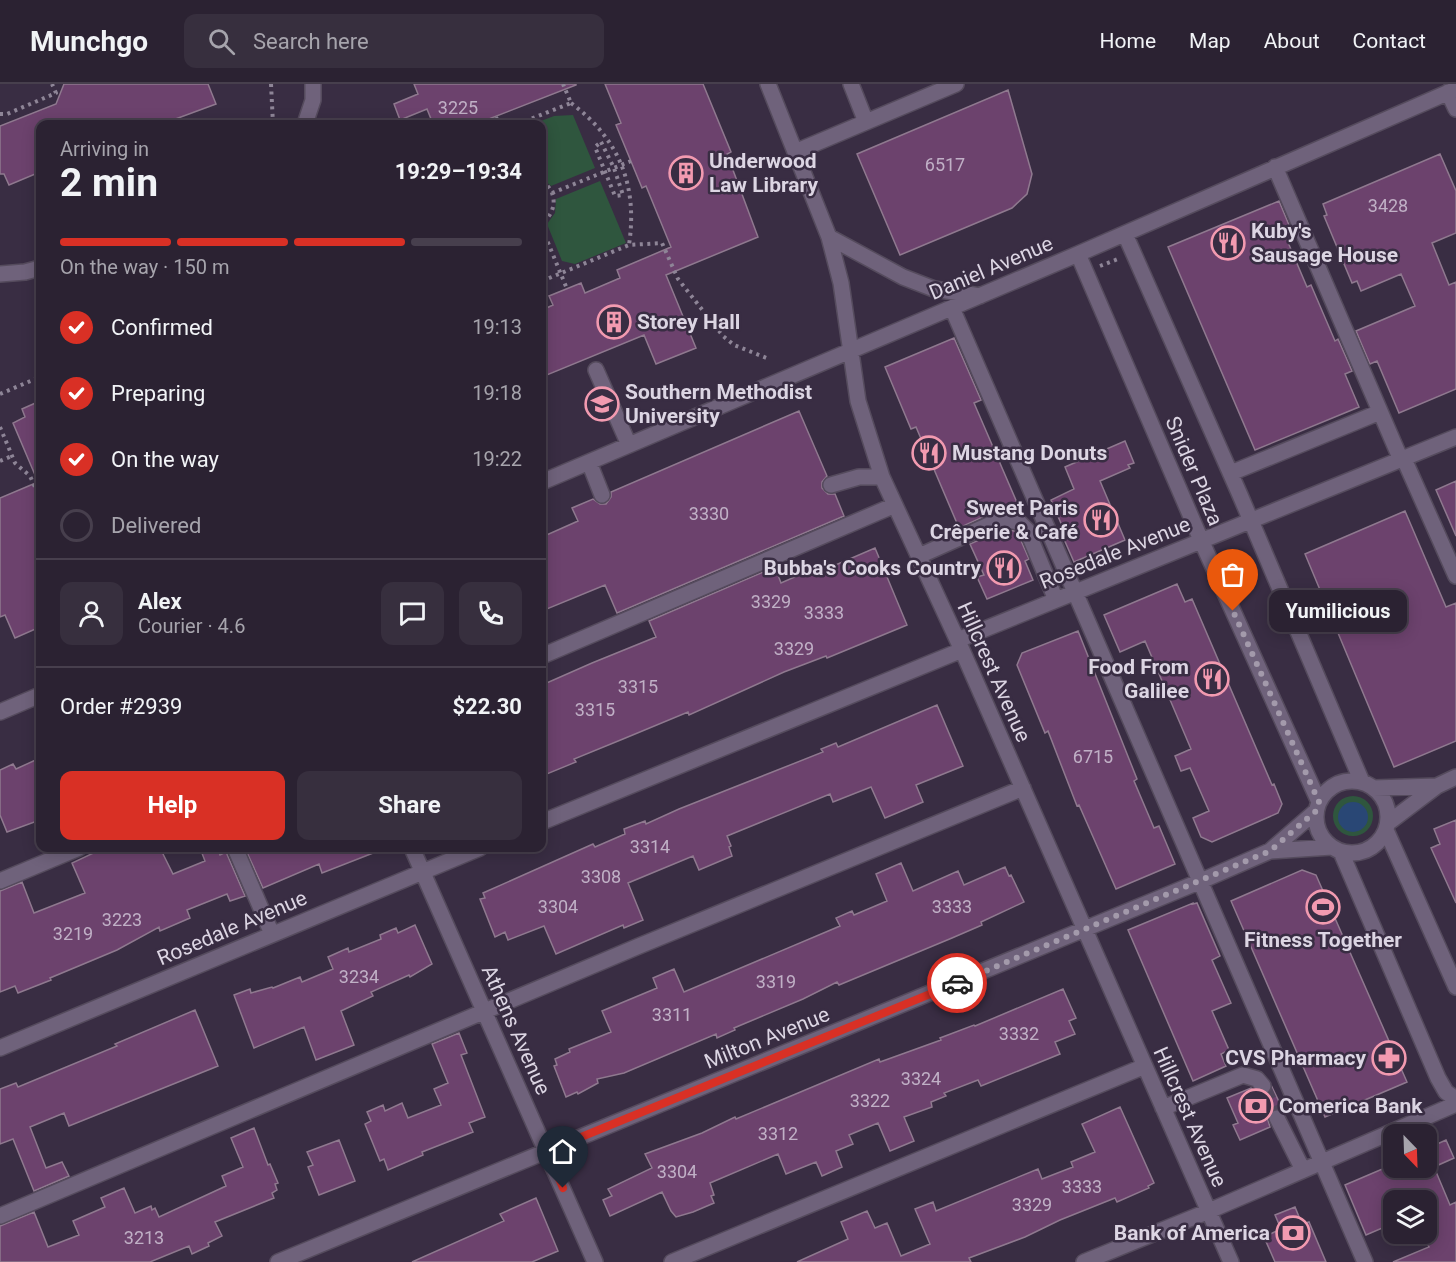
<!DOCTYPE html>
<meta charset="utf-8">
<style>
body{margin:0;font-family:Roboto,sans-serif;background:#372f3e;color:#f1f3f6;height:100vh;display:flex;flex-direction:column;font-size:22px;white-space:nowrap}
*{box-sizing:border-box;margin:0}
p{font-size:20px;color:#a6a4ac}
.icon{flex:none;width:33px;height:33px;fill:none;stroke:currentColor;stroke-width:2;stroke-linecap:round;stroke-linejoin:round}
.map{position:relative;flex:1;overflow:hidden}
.drawer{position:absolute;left:36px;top:36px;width:510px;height:732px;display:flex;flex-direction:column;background:#2b2232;border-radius:12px;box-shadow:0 3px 15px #0003,0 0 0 2px #473f4d}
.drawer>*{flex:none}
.needle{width:39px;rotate:157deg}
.buttons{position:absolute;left:1383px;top:1040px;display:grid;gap:12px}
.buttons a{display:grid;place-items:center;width:54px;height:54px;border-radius:12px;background:#2b2232;box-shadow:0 3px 15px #0003,0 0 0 2px #473f4d;font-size:30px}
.pin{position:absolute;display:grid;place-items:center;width:51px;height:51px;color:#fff;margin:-62px -26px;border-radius:50% 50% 50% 0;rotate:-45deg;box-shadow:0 0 6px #0007}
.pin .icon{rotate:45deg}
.courier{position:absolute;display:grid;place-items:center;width:60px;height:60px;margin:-30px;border:4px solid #d93025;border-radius:50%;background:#fff;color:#222;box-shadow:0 2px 8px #0007}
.bubble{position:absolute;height:42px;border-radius:12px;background:#2b2232;box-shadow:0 3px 15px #0003,0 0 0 2px #473f4d;font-size:20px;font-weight:700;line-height:42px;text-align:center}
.overview em{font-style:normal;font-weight:700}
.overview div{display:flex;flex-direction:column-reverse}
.overview{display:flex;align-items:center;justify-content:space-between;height:102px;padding:0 24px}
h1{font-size:39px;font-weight:700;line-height:45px}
.bar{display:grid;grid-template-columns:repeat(4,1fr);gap:9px 6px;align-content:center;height:72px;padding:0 24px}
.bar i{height:8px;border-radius:4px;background:#473f4d}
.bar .active{background:#d93025}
.bar p{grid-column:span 4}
.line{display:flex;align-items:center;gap:15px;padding:0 24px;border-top:2px solid #473f4d}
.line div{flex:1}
.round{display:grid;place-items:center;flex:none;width:63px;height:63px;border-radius:12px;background:#372f3e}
ol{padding:0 24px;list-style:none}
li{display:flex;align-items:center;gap:18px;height:66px}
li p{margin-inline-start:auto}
li .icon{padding:6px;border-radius:50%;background:#d93025;color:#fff;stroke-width:4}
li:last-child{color:#a6a4ac}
li i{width:33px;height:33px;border:3px solid #473f4d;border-radius:50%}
.primary-button{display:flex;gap:12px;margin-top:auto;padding:12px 24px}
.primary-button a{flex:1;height:69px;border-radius:12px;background:#d93025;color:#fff;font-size:24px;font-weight:700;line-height:69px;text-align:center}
.primary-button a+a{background:#372f3e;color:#f1f3f6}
header{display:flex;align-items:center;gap:36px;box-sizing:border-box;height:84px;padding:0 30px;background:#2b2232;border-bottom:2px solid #473f4d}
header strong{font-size:28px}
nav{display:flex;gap:33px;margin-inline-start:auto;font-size:21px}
.search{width:420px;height:54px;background:#372f3e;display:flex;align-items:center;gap:15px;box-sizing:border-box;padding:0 21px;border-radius:12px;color:#a6a4ac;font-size:22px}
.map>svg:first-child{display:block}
.green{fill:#2f563e}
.water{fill:#294775}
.building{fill:#6c426d;stroke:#8f798f;stroke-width:1.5}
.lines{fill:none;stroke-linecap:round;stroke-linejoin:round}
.minor-tunnel{stroke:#51465b;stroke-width:15;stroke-dasharray:15 8;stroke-linecap:butt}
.minor-casing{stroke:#554b5d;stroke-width:18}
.path{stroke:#8e8597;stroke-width:4;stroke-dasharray:3 4.5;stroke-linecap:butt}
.minor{stroke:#6f627b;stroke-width:15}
.done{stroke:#a39aab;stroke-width:6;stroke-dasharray:0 10.8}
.route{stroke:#d93025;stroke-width:8}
.labels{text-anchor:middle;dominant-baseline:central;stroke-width:5;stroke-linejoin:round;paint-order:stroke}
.number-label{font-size:18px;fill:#c0b0c6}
.poi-label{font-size:21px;font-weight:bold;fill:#dcd5e3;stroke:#392d43;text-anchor:start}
.street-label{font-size:21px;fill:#dcd5e3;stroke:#392d43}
</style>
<header>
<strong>Munchgo</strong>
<div class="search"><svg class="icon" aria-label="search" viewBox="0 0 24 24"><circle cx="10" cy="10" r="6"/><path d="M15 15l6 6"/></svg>Search here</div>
<nav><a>Home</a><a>Map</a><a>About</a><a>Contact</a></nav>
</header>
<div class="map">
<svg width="1456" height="1178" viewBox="0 0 1456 1178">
<rect width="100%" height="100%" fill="#392d43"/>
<!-- green -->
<path class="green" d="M573,31L595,84L551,102L542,94V40H533L554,32Z
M600,97L626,159L575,180L562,177L547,140L555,129L556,115Z
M1333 732a20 20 0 1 1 40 0a20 20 0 1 1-40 0Z"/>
<!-- water -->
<path class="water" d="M1338 733a15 15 0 1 1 30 0a15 15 0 1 1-30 0Z"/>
<!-- building -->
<path class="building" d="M64,0H208L216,20L162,40H40V88L9,101L4,90H0V42L56,20Z
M414,0H576V1L476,40H433L427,25L400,36L394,20L418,10Z
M605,0H703L731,68L727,70L758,153L666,191L696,264L656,280L644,251L542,293V226L553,221L549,212L581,199L585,209L620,194L617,186L671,163L646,102L642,104L616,41L621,39Z
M1008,6L1032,90L1027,110L1012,124L900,171L857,70Z
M1440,70L1456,107V149L1432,159L1449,201L1456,198V305L1399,329L1377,277L1370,280L1356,247L1415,222L1401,190L1361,207L1357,197L1352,199L1324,132L1327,131L1323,120Z
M1279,117L1294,153L1287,156L1307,203L1311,201L1335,257L1338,255L1352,287L1345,290L1359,323L1255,366L1168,163Z
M954,254L981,316L974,319L1018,421L1013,423L1015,427L998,426L959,444L916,343L911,345L885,283Z
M40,317V543L15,554L5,531L0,533V414L38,398L13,339L25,333L22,325Z
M799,327L827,392L822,398V404L828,410H835L844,432L617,529L605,501L542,527V453L578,437L572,424L593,415L600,420H606L611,413V408Z
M1125,357L1134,379L1128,381L1130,384L1100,397L1125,456L1074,478L1060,446L1063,444L1051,416L1074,405L1065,383Z
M1456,397V452L1436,406Z
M1405,427L1446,523L1456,519V657L1394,683L1305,470Z
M1003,445L1014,447L1019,452L1029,475L1025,477L1033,496L987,515L977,493L984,491L970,460Z
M875,464L907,541L827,574L826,572L784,588L689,631L688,628L623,655L574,675L576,678L542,692V601L592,579L656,553L649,537L775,483L781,499L822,481L824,486Z
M1177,500L1185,518L1192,515L1272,701L1274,700L1282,720L1278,729L1212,758L1201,753L1193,734L1209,727L1190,684L1181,687L1175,672L1191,665L1145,557L1120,568L1104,531Z
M1078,547L1137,695L1134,697L1154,744L1159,742L1175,780L1116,805L1079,721L1077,722L1048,647L1045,649L1017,581L1022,569Z
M937,621L963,682L916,701L923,718L885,734L871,703L833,718L830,710L727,752L731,762L729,763L732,772L699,786L693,772L628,799L643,836L624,844L623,841L556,870L544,842L508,856L505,848L495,853L480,815L485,814L483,809L593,760L595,763L625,750L624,745L645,737L646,740L679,725L823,668L821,665L836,659L838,663Z
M40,674V736L7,748L0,731V686L13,680L16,685Z
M1456,736V819L1431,764L1440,760L1434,745Z
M104,764H160L173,790L205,777L200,764H217L220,771L226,768L245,812L230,817L227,810L187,826L190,834L160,847L159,843L117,866L50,894L51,896L18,909L15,902L0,908V807L22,798L34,829L85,809L72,779Z
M245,764H386L322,789L319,780L263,804Z
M901,779L913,807L958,787L964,801L1005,783L1009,792L1011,791L1024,818L981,838L982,841L952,854L839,901L837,898L803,915L734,944L735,946L717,954L716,950L624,989L597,995L598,999L578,1010L577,1008L566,1013L554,982L557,981L555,975L570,968L569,965L611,948L602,927L657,904L653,894L674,885L684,908L840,842L836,834L852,827L854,831L887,817L876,790Z
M1302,786L1316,791L1407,998L1325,1033L1231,817Z
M1193,819V820L1197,819L1220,872L1212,876L1231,919L1212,927L1229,966L1221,970L1226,982L1193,997L1128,846Z
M415,841L432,880L410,893L409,891L371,908L373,912L341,927L354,961L316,976L304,943L254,964L234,911L250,905L251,909L272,903L273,904L300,893L302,898L333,885L328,873L348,864L349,868L381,855L380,851L396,844L398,849Z
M1063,905L1076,934L1069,937L1075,950L1055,958L1060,970L981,1002L978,996L944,1009L946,1012L931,1018L932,1023L904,1033L914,1057L890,1067L878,1039L849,1051L853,1060L836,1067L842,1083L822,1092L816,1078L786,1090L778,1070L710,1099L714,1111L711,1112L714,1119L693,1128L676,1133L671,1127L662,1108L610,1132L603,1116L612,1112L608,1105L652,1084L645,1070L702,1049L735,1033L736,1035L879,975L880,978L941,956L940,954L974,941L975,942Z
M195,926L218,982L69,1042L64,1029L30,1043L46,1084L62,1078L69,1092L34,1107L13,1055L0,1060V1005L16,999L18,1003L117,962L115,960Z
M459,949L467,969L461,971L485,1033L469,1039L473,1048L422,1068L423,1071L388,1086L384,1075L380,1077L365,1040L371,1037L367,1028L383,1021L385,1027L402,1019L408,1034L441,1021L434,1005L448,999L432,960Z
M1272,1003L1283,1026L1277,1024L1272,1026L1267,1033L1270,1043L1240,1056L1233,1041L1238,1039L1227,1014L1251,1004L1259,1011H1265L1270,1009Z
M1120,1023L1154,1099L1148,1102L1149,1104L1117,1118L1115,1114L1060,1136L1025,1153L969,1174L971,1178H797L848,1155L841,1138L867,1127L875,1144L887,1139L901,1172L930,1160L915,1125L933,1118L936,1127L1038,1085L1042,1095L1073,1083L1071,1078L1095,1068L1082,1040Z
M254,1044L268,1081L270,1080L278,1099L275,1100L277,1106L272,1109L274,1114L215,1138L222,1152L208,1159L209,1162L192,1170L189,1162L150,1178H0V1142L34,1128L48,1163L79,1151L73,1137L105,1123L101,1114L124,1104L135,1129L151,1122L152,1126L155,1124L159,1133L226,1102L222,1092L243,1083L231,1054Z
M339,1056L355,1097L319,1111L308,1083L313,1081L307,1068Z
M1446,1056L1454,1074L1434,1083L1450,1121L1456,1118V1178H1393L1429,1163L1426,1158V1116H1394V1139L1366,1151L1345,1101L1387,1083H1426V1065Z
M536,1114L558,1167L532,1178H412L504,1137L500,1130Z
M1295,1123L1302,1140L1309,1138L1326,1178H1275L1264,1153L1281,1145L1275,1131Z"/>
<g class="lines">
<!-- minor-tunnel -->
<path class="minor-tunnel" d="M1263,1002L1277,1034"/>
<defs>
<path id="minor" d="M768,0L829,153L841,199L858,317L882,393L962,566L1231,1178
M851,0L866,38
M1448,8L1456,25
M305,40L313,16V0
M795,68L956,0
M1275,83L1401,376
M1125,150L1240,411L1362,698
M829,153L903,193L934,205L980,212
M1078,170L1201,456L1319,718
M0,190L25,188L40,184
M952,224L1365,1178
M596,286L629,361
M1404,375L1456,492
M589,378L602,411
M1231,389L1380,328
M542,398L1078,170L1456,5
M831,401L859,393H882
M919,472L1002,435L1019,438L1027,446L1056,516
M958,556L1456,353
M542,572L895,421
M0,628L40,611
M1316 733a36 36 0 1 1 72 0a36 36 0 1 1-72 0Z
M1374,704L1437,702
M542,738L962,566
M1388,739L1437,702L1456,693
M1386,746L1456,903
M235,764L272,850
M412,764L595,1178
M1270,767L1332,763
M1341,768L1438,994L1446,1008L1456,1015
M0,797L79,764
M0,964L480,764
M1163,1024L1243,991L1257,995L1263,1002
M1277,1034L1303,1086
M0,1132L639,862L1023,704
M278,1178L1201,797L1270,767L1316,727
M672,1178L1145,982
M1084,1178L1209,1127L1456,1020"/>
</defs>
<!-- minor casing -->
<use href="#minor" class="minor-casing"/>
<!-- path -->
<path class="path" d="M271,0L273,40
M571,19C619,55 638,101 629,161
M0,30H7L56,9L52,0
M496,33L499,40
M518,40L571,19L563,0
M601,58L614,84L623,111L615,112L595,63Z
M542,97C558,108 557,128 542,139
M552,109L631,77
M542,144L567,205
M1100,182L1118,175
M542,197L629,161L662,159L678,195L723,252L734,261L769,275
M0,310L40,293
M0,343L15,379L30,392L35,403
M0,377L12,372"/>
<!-- minor -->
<use href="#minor" class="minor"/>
</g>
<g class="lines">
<!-- done -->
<path class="done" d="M957,899L1270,767L1316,727L1319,718L1233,527"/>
<!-- route -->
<path class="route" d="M563,1104L547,1067L957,899"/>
</g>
<!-- icons -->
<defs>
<symbol id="building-ring" viewBox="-11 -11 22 22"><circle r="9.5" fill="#392d43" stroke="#f29ab0" stroke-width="1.5"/><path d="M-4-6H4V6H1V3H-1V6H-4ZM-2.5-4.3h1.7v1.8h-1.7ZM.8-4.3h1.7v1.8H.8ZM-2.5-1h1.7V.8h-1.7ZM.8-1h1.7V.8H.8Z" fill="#f29ab0"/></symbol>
<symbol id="restaurant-ring" viewBox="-11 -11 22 22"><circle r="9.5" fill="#392d43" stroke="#f29ab0" stroke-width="1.5"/><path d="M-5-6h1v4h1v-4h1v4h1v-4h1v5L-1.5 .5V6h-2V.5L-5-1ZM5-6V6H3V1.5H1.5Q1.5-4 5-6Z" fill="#f29ab0"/></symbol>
<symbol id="university-ring" viewBox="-11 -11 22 22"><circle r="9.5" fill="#392d43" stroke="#f29ab0" stroke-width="1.5"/><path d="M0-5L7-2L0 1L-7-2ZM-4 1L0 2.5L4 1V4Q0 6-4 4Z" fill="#f29ab0"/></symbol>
<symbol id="stadium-ring" viewBox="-11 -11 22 22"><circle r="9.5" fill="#392d43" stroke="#f29ab0" stroke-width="1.5"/><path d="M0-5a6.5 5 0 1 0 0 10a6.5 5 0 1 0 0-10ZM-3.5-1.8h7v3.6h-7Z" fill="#f29ab0"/></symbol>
<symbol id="pharmacy-ring" viewBox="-11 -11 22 22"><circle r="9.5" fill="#392d43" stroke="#f29ab0" stroke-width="1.5"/><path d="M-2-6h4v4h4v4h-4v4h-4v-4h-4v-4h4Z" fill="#f29ab0"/></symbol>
<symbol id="bank-ring" viewBox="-11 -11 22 22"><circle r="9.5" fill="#392d43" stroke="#f29ab0" stroke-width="1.5"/><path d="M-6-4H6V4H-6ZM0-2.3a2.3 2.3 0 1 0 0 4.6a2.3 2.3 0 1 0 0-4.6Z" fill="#f29ab0"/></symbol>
</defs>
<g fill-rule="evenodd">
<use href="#building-ring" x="667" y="70" width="38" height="38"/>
<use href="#restaurant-ring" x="1209" y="140" width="38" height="38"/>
<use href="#building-ring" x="595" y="219" width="38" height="38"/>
<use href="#university-ring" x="583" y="301" width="38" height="38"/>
<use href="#restaurant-ring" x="910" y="350" width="38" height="38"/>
<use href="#restaurant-ring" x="1082" y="417" width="38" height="38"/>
<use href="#restaurant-ring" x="985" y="465" width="38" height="38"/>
<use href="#restaurant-ring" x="1193" y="576" width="38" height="38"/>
<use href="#stadium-ring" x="1304" y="804" width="38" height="38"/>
<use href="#pharmacy-ring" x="1370" y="955" width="38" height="38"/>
<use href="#bank-ring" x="1237" y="1003" width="38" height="38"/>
<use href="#bank-ring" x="1274" y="1130" width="38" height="38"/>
</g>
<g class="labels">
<!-- number labels -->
<g class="number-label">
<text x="458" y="23">3225</text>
<text x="945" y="80">6517</text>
<text x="1388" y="121">3428</text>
<text x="709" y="429">3330</text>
<text x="771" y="517">3329</text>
<text x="824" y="528">3333</text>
<text x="794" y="564">3329</text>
<text x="638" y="602">3315</text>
<text x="595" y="625">3315</text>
<text x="1093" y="672">6715</text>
<text x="650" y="762">3314</text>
<text x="601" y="792">3308</text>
<text x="558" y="822">3304</text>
<text x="952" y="822">3333</text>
<text x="122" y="835">3223</text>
<text x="73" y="849">3219</text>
<text x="359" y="892">3234</text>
<text x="776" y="897">3319</text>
<text x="672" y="930">3311</text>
<text x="1019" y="949">3332</text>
<text x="921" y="994">3324</text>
<text x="870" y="1016">3322</text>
<text x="778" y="1049">3312</text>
<text x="677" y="1087">3304</text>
<text x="1082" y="1102">3333</text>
<text x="1032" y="1120">3329</text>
<text x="144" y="1153">3213</text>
</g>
<!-- poi labels -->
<g class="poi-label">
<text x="709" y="77">Underwood<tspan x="709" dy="24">Law Library</tspan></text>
<text x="1251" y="147">Kuby's<tspan x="1251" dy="24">Sausage House</tspan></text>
<text x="637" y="238">Storey Hall</text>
<text x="625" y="308">Southern Methodist<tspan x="625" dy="24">University</tspan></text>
<text x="952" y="369">Mustang Donuts</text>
<text x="1078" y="424" text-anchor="end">Sweet Paris<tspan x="1078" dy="24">Crêperie &amp; Café</tspan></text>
<text x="981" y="484" text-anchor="end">Bubba's Cooks Country</text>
<text x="1189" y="583" text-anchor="end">Food From<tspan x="1189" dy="24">Galilee</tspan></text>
<text x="1323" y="856" text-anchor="middle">Fitness Together</text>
<text x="1366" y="974" text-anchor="end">CVS Pharmacy</text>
<text x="1279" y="1022">Comerica Bank</text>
<text x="1270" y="1149" text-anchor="end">Bank of America</text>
</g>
<!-- street labels -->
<g class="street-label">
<text transform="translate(991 184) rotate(-23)">Daniel Avenue</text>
<text transform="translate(1194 387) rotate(67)">Snider Plaza</text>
<text transform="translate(1115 469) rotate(-22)">Rosedale Avenue</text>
<text transform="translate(994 588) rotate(66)">Hillcrest Avenue</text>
<text transform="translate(232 844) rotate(-23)">Rosedale Avenue</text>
<text transform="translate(516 946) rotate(66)">Athens Avenue</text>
<text transform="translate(767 954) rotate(-22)">Milton Avenue</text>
<text transform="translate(1190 1033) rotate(66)">Hillcrest Avenue</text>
</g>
</g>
</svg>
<div class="buttons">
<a><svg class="needle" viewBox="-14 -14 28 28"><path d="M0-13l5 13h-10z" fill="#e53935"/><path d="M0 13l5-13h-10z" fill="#a6a4ac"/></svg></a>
<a><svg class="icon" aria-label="layers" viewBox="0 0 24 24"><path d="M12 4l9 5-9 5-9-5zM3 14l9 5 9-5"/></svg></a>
</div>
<div class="pin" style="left:1233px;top:527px;background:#ea580c"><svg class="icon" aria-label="bag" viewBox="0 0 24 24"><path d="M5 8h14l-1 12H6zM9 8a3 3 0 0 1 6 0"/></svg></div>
<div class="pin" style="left:563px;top:1104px;background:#1f2937"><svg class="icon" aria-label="home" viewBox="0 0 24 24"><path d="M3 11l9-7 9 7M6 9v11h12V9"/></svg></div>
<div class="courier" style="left:957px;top:899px"><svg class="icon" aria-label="car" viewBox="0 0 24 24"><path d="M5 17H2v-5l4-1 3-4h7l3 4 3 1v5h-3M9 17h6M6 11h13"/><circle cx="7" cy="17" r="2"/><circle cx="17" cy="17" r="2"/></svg></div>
<div class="bubble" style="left:1269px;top:506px;width:138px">Yumilicious</div>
<section class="drawer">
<div class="overview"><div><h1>2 min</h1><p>Arriving in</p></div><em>19:29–19:34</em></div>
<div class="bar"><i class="active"></i><i class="active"></i><i class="active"></i><i></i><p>On the way · 150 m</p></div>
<ol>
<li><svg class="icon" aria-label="check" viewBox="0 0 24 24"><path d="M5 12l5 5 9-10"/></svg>Confirmed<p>19:13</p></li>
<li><svg class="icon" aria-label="check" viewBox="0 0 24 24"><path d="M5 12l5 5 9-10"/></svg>Preparing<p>19:18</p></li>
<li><svg class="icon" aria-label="check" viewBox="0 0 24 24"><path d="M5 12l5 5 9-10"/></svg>On the way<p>19:22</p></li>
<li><i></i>Delivered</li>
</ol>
<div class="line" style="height:108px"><a class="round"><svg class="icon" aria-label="person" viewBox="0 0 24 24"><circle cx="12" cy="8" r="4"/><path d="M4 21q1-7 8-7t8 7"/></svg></a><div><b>Alex</b><p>Courier · 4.6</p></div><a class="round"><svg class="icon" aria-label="chat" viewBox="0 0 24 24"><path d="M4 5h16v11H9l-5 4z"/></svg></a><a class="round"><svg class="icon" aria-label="phone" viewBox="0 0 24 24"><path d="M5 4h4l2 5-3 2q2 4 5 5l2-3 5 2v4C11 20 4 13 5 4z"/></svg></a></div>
<div class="line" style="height:78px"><div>Order #2939</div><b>$22.30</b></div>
<div class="primary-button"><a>Help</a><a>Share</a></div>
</section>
</div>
